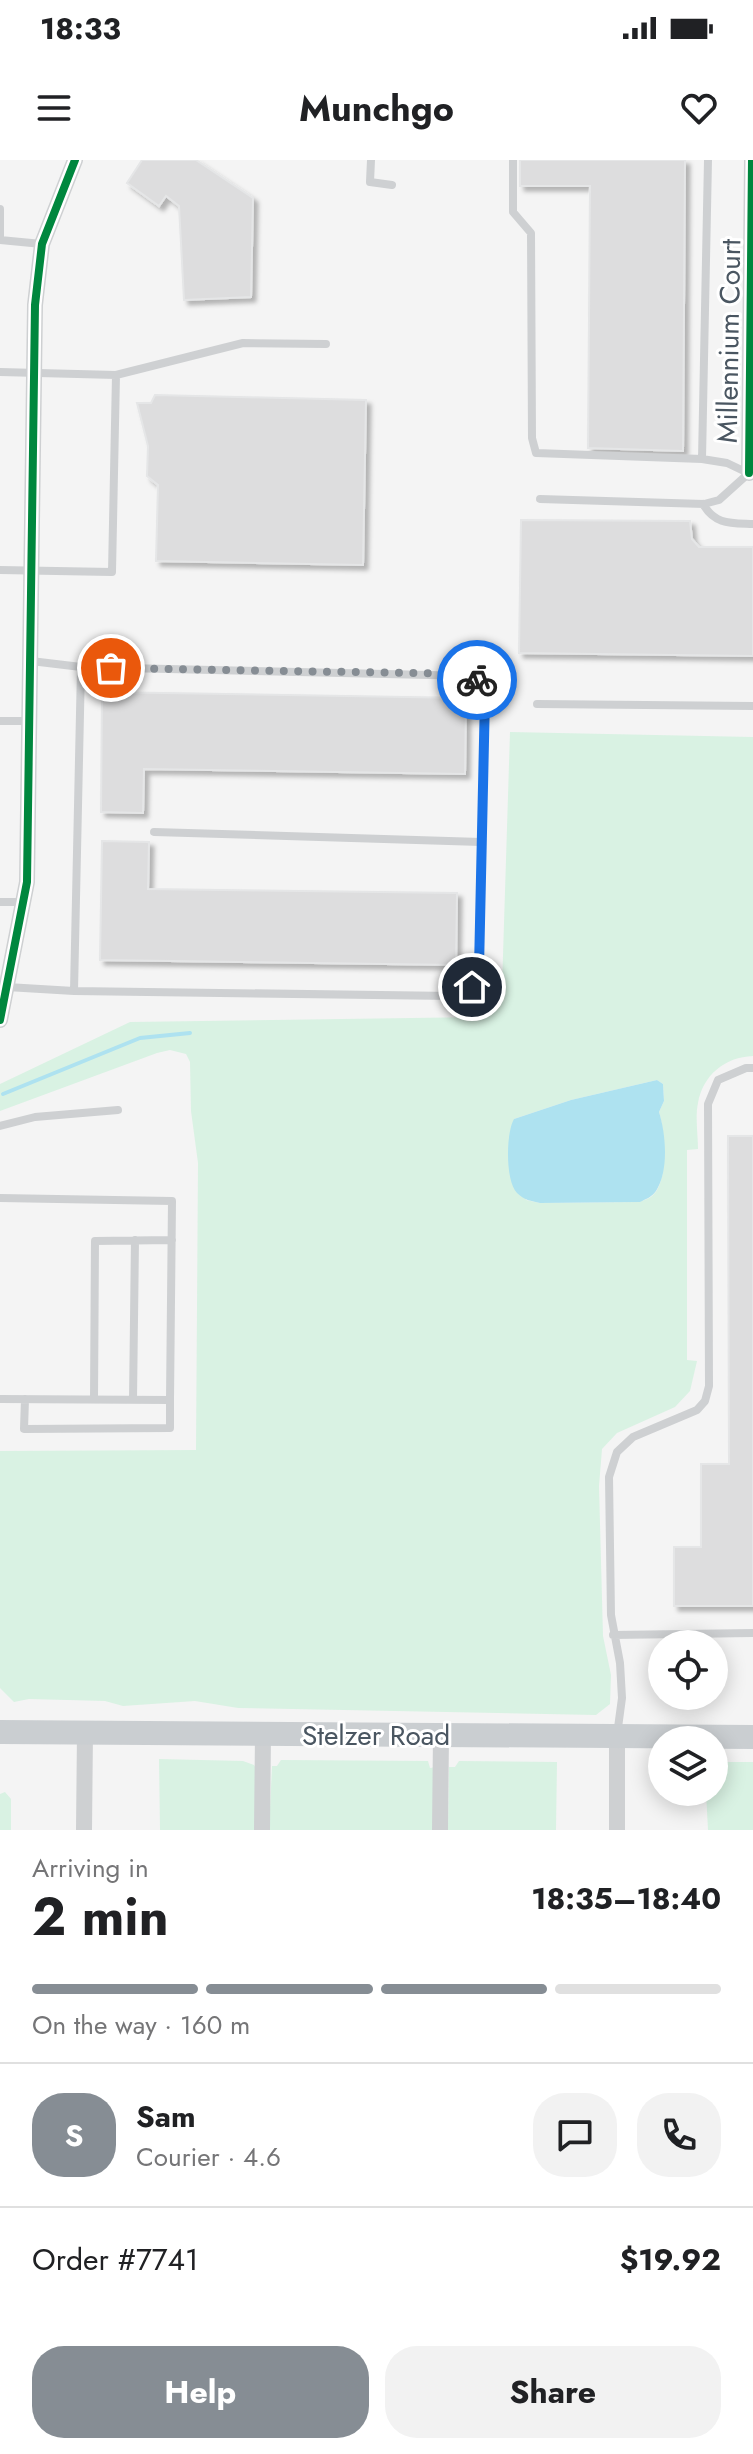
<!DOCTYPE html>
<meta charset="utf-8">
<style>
body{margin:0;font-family:Jost,sans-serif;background:#f2f2f2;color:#202124;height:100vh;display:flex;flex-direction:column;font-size:30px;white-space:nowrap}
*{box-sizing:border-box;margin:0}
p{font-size:26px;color:#757577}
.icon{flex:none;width:44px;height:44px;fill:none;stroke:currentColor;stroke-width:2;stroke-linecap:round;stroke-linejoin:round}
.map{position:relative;height:1670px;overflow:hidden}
.panel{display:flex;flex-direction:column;background:#fff;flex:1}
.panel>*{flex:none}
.tools{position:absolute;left:648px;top:1470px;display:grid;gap:16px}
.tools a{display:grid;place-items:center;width:80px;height:80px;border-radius:50%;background:#fff;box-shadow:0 4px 20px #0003;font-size:40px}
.pin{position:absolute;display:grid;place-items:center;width:68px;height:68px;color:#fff;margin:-34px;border:4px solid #fff;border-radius:50%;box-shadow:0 2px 8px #0007}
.courier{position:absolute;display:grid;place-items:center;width:80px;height:80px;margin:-40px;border:6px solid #1a73e8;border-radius:50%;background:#fff;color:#222;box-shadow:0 2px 10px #0007}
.headline em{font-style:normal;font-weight:700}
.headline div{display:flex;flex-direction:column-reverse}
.headline{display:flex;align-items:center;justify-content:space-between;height:136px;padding:0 32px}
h1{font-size:52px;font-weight:700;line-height:60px}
.bar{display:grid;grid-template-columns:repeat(4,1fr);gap:12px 8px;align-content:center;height:96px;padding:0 32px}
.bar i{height:10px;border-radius:6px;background:#e0e0e0}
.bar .on{background:#868d94}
.bar p{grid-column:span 4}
.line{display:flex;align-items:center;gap:20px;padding:0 32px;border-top:2px solid #e0e0e0}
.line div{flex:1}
.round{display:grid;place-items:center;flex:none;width:84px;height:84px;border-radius:32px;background:#f2f2f2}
.cta{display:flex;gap:16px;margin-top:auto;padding:16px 32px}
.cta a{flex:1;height:92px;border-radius:32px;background:#868d94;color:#fff;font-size:32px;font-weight:700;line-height:92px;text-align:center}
.cta a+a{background:#f2f2f2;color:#202124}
.status{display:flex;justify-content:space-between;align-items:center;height:56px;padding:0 40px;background:#fff;direction:ltr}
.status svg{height:22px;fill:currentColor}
header{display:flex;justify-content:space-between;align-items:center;height:104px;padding:0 32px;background:#fff;font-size:36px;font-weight:700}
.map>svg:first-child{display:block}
.green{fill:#d9f2e3;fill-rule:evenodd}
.water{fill:#aee2f0}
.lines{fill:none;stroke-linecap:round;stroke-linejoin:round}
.stream{stroke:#aee2f0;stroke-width:4}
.building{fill:#ddddde;stroke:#e5e6e7;stroke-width:2;filter:url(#shadow)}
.lane{stroke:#ced0d2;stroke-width:8}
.street{stroke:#ced0d2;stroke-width:16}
.primary{stroke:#caced1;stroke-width:24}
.cycleway-casing{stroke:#fff;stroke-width:13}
.cycleway{stroke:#00873e;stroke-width:8}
.done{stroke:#868d94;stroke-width:8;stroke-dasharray:0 14.4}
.route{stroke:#1a73e8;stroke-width:10}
.labels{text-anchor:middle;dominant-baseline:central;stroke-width:6;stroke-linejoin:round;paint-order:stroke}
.street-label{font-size:28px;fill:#4a5661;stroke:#fff}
</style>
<div class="status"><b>18:33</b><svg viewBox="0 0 49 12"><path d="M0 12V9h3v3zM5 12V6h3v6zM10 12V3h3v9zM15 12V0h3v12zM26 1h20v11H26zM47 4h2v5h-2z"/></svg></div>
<header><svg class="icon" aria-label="menu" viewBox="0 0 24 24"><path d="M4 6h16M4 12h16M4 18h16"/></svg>Munchgo<svg class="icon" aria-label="heart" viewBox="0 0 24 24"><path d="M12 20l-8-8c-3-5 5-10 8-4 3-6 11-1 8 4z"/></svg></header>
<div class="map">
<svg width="753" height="1670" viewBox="0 0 753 1670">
<defs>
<filter id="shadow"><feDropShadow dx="4.5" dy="4.5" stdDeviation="2" flood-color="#0004"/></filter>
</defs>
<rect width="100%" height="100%" fill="#f4f4f4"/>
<!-- green -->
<path class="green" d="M510,572L753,577V896C725,897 703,915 698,943C695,957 698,975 698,989L687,990V1200L697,1201L690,1231L675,1247L617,1273L602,1289L599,1326L603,1476L611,1515L610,1544L596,1555L238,1548L195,1541L123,1546L105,1541L29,1539L14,1542L0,1528V1291L196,1290L198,1003L191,951L190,902L186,894L170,890L157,893L0,951V924L130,862L481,857L496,848L502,827ZM657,920L663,924L664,941L659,952C665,971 669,1023 652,1036C648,1039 644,1040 639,1042L540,1043L526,1040L514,959L571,940Z
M159,1599L243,1601L254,1605L258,1612L259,1670H160Z
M281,1600L428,1601L430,1608L436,1607V1670H269L272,1606H277Z
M459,1601L557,1602L556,1670H448L449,1607H455Z
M714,1602H753V1670H708L706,1632H714Z
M5,1632L11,1639V1670H0V1634Z"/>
<!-- water -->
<path class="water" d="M657,920L663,924L664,941L659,952C666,974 669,1011 656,1031C652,1037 646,1039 640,1042L540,1043C531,1041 524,1040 517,1033C505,1020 506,973 514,959L571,940Z"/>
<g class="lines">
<!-- stream -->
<path class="stream" d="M3,934L140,878L190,873"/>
</g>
<!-- building -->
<path class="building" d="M142,0H196L253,38L251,137L184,140L179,46L166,36L159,46L127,23Z
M520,0H685L683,291L588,288L590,26H520Z
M155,235L366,240L363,405L156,401L158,325L147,316L148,286L137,243H151Z
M521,360L690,361L692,379L699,387H753V496L519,493Z
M102,532L466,538L465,614L144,609L143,653L101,652Z
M102,681L149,682L148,729L457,733L456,805L100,800Z
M728,976H753V1446H674V1387H701V1304H729Z"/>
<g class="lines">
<!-- lane -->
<path class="lane" d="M371,0L370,22L392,25
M513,0V52L531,73L532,278L536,293L702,299L727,303L748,313
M0,49V80
M0,80L42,84
M0,212L116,215L112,412L0,410
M116,215L243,183L326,184
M702,299L708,0
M540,339L704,344L719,340L749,313
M703,344C715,365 731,363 753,364
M537,544L753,546
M0,561H29
M154,672L481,682
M0,742H23
M7,827L74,831L453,836C470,831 476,824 479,808L485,536L483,527L473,516L81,507L31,501
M74,831L81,507
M0,966L35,957L118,950
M0,1038L172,1041L170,1240L0,1239
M25,1239L24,1269L170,1268V1240
M94,1239L95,1081L172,1080
M133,1240L135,1080
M613,1475L753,1473
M617,1575L622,1538L620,1503L611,1455L609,1317L617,1292L633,1277L697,1250L705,1241L709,1226L708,944L718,920L746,908H753"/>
<!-- street -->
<path class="street" d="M749,313L752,0
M0,860L27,722L35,145L42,84L75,0
M617,1575V1670
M84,1670L85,1572
M262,1670L263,1574
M440,1670L441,1575"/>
<!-- primary -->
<path class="primary" d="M0,1572L753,1577"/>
<defs>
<path id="cycleway" d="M749,313L752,0
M0,860L27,722L35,145L42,84L75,0"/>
</defs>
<!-- cycleway casing -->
<use href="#cycleway" class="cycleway-casing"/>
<!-- cycleway -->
<use href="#cycleway" class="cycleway"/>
</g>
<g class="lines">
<!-- done -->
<path class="done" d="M111,508L468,514L477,520"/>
<!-- route -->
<path class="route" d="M472,827L477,820L479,808L485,536L483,527L477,520"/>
</g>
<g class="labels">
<!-- street labels -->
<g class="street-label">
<text transform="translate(729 181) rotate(-89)">Millennium Court</text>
<text x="376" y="1575">Stelzer Road</text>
</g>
</g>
</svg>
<div class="tools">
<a><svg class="icon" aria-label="locate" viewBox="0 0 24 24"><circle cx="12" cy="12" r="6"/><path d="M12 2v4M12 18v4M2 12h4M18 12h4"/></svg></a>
<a><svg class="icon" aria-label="layers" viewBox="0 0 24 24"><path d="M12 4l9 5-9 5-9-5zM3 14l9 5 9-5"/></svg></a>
</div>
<div class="pin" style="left:111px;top:508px;background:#ea580c"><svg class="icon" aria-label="bag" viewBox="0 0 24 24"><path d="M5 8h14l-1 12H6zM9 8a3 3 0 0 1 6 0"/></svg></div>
<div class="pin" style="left:472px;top:827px;background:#1f2937"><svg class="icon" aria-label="home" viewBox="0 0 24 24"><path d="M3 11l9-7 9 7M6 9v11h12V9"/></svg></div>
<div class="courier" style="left:477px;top:520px"><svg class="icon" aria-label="bike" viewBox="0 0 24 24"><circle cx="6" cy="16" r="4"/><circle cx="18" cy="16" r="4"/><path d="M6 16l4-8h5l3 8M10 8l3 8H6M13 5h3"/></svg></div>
</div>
<section class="panel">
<div class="headline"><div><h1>2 min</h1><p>Arriving in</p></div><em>18:35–18:40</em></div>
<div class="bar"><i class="on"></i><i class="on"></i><i class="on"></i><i></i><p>On the way · 160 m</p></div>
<div class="line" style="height:144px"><b class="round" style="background:#868d94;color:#fff">S</b><div><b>Sam</b><p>Courier · 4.6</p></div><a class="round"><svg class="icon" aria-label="chat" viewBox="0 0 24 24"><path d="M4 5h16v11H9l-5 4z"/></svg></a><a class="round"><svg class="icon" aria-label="phone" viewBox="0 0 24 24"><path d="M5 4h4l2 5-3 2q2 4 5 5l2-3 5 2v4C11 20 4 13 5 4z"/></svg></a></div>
<div class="line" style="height:104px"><div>Order #7741</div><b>$19.92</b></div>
<div class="cta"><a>Help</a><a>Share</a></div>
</section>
